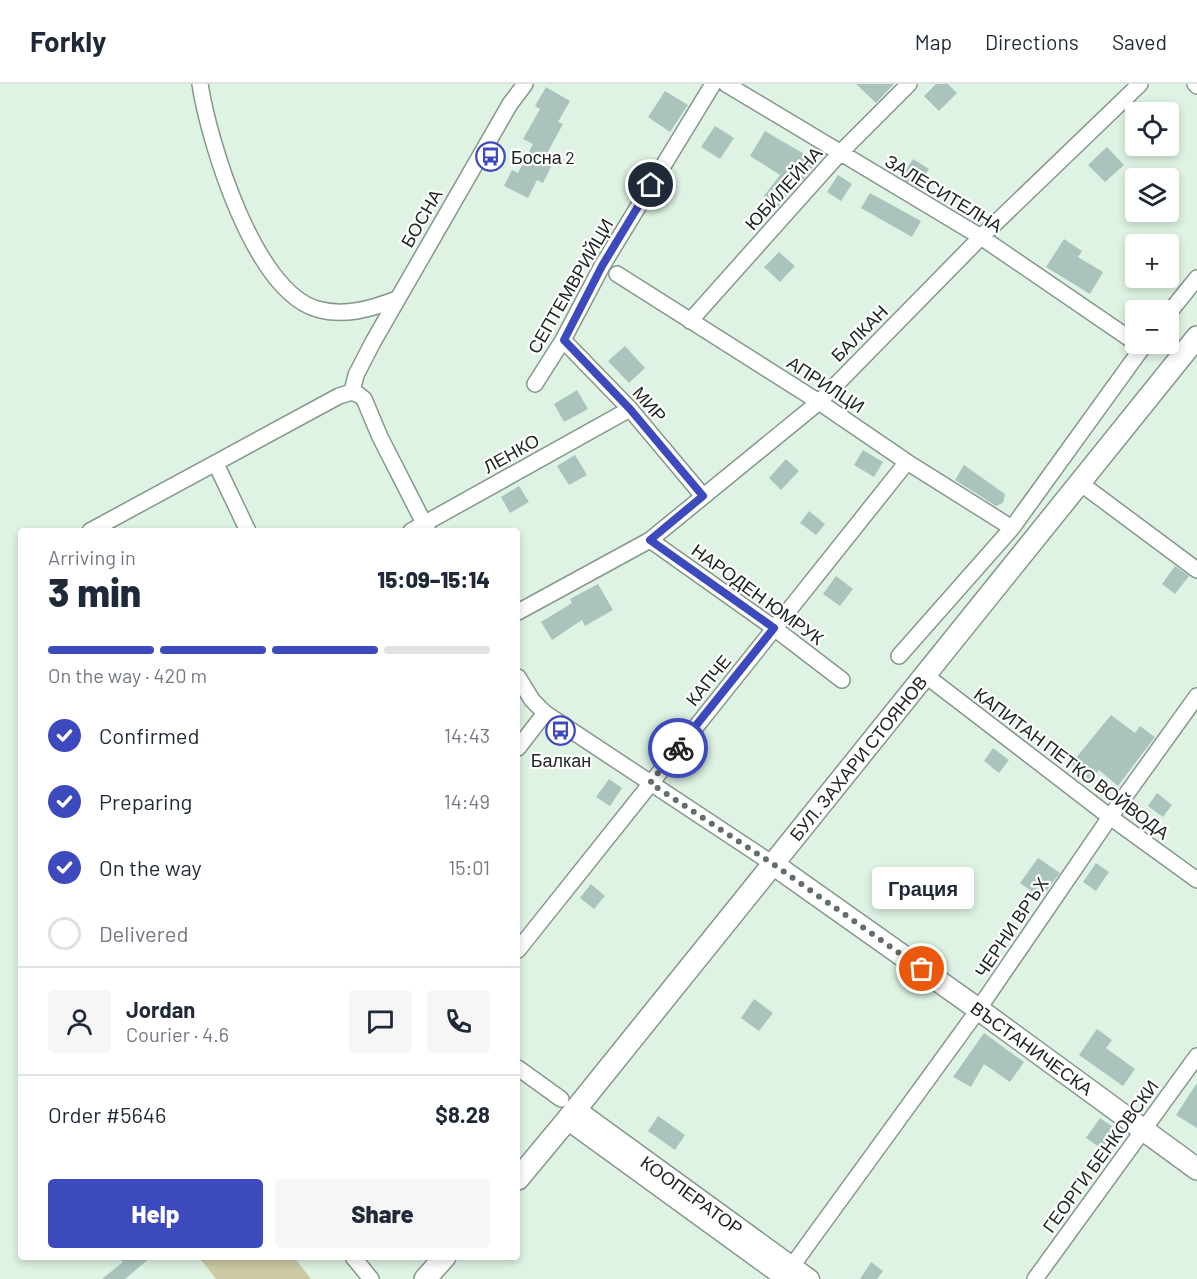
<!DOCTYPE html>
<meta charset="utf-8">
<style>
body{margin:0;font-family:Barlow,sans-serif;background:#f6f6f7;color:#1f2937;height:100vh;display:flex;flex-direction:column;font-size:22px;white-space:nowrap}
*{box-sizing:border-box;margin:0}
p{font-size:20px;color:#747a83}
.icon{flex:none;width:33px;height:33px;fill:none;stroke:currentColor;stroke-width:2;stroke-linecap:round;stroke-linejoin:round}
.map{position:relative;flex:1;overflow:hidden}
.drawer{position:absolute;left:18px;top:444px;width:502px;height:732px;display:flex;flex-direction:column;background:#fff;border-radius:6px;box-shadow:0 3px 9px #0003}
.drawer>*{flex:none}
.controls{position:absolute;left:1125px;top:18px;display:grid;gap:12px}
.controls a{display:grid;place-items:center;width:54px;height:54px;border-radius:6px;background:#fff;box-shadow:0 3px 9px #0003;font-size:30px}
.pin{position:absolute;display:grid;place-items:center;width:51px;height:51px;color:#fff;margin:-26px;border:3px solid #fff;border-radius:50%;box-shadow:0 2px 6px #0007}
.courier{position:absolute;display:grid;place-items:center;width:60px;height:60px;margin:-30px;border:4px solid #3d4abd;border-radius:50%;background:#fff;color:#222;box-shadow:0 2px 8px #0007}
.bubble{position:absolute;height:42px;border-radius:6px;background:#fff;box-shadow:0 3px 9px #0003;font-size:20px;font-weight:800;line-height:42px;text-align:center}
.head em{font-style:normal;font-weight:800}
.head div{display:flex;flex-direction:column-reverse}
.head{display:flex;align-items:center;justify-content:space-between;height:102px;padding:0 30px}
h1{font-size:39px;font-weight:800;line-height:45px}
.bar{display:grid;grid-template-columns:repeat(4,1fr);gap:9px 6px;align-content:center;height:72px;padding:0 30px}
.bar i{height:8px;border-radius:4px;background:#e0e1e3}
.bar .on{background:#3d4abd}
.bar p{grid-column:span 4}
.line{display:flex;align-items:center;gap:15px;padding:0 30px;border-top:2px solid #e0e1e3}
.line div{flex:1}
.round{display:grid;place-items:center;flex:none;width:63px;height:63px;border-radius:6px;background:#f6f6f7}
ol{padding:0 30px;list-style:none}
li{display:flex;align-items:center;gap:18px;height:66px}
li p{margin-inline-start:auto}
li .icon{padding:6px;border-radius:50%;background:#3d4abd;color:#fff;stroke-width:4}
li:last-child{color:#747a83}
li i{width:33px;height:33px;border:3px solid #e0e1e3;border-radius:50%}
.action{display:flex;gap:12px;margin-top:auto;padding:12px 30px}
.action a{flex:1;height:69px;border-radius:6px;background:#3d4abd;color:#fff;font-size:24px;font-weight:800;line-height:69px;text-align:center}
.action a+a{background:#f6f6f7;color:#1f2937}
header{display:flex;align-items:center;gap:36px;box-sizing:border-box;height:84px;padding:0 30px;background:#fff;border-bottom:2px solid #e0e1e3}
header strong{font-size:28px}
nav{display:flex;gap:33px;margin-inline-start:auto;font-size:21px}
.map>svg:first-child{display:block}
.green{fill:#cbcaa4}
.building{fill:#aac4bd}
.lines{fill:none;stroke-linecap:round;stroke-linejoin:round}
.minor-casing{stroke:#85988b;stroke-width:18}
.tertiary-casing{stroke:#85988b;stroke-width:21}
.secondary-casing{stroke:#85988b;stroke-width:24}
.minor{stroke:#fff;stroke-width:15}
.tertiary{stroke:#fff;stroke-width:18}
.secondary{stroke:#fff;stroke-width:21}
.done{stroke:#626e66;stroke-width:6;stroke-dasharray:0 10.8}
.route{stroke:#3d4abd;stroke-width:8}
.labels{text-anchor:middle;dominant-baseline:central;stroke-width:4.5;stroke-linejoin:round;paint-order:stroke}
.poi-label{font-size:18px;fill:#202722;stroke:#fff;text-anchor:start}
.street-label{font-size:18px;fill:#202722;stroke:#fff}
</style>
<header>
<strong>Forkly</strong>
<nav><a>Map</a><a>Directions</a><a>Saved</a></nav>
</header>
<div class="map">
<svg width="1197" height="1195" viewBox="0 0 1197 1195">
<rect width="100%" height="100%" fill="#def3e4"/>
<!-- green -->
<path class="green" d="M199,1173H294L311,1195H216Z"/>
<!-- building -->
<path class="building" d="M856,0H894L876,19Z
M936,0H948L957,9L939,27L924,12Z
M546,3L570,17L558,38L563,40L546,71L555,75L543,99L537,96L528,114L504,102L512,86L518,89L533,60L523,55L540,25L535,22Z
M665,7L688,21L670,48L648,33Z
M715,42L734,54L720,75L701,63Z
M765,47L816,77L809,89L802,97L799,95L778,123L764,112L780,91L750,72Z
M1107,63L1124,81L1105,98L1088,81Z
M913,75L929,85L917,104L901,94Z
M838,91L852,100L841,117L827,108Z
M870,109L921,137L912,153L861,124Z
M1064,155L1082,167L1078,173L1103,188L1090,210L1046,183Z
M779,168L795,182L780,198L764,183Z
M625,262L645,284L629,299L608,277Z
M577,306L588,325L564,338L554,320Z
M863,366L883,378L874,393L854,381Z
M575,371L587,391L569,401L557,382Z
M786,375L799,387L781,406L769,394Z
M964,381L1005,410L1003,419L996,422L955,396Z
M519,402L529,418L510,429L501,413Z
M809,427L825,440L816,451L800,439Z
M1175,482L1189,492L1175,510L1162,500Z
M836,492L853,505L840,522L823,510Z
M598,500L613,526L585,542L582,536L552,556L541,538L572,519L570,515Z
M1111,631L1135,649L1140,642L1155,653L1118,702L1099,686L1091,697L1071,680Z
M993,664L1009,676L999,689L984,677Z
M609,695L622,704L610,722L596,713Z
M1157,709L1172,721L1163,733L1148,722Z
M1038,774L1060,789L1041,814L1020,799Z
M1096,779L1109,788L1096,807L1083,798Z
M591,800L605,812L594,825L580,814Z
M754,915L773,929L759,947L741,934Z
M1097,945L1112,956L1106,964L1135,985L1123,1002L1079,971Z
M984,949L1024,978L1010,998L984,980L971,1003L953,993Z
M1197,999V1044L1176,1031Z
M658,1032L685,1051L675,1066L648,1047Z
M1100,1034L1116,1045L1102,1065L1086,1054Z
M119,1173H151L125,1195H102L123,1178Z
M871,1178L883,1187L877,1195H860Z"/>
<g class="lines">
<defs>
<path id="minor" d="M200,0C209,58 254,207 317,225C344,233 371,225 397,215
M726,0L981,153L1136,259
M1195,0L1197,2
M617,190L819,318L907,378L1012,444
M1168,230L1197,194
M690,237L840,69L909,0
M563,256L630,325L703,412
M535,300L563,256L602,182L713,0
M352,308L356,291L373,258L510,20L525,0
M352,308L359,311L364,315L380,353L428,447
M216,380L248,447
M1080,399L1197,486
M90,447L339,312L352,308
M411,447L630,325
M650,456L774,544L842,596
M518,528L650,456L819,318L981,153L1140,0
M899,572L1012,444L1145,260
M925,591L1110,733L1197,796
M518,593L532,616L545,629L773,780
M518,664L545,629
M518,866L907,378
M518,984L561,1015
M353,1173L371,1195
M792,1182L973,933L1110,733L1197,612
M1035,1195L1197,972"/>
<path id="tertiary" d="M576,1025L810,1195
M567,1036L786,1195"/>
<path id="secondary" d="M773,780L978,925L1197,1085
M518,1095L567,1036L1197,253
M425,1195L445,1173"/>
</defs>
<!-- minor casing -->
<use href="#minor" class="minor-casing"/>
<!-- tertiary casing -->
<use href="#tertiary" class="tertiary-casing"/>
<!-- secondary casing -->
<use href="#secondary" class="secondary-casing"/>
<!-- minor -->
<use href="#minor" class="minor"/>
<!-- tertiary -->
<use href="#tertiary" class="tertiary"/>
<!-- secondary -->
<use href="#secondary" class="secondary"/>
</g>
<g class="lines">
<!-- done -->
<path class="done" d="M678,664L650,699L773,780L922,885"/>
<!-- route -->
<path class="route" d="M651,101L602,182L564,256L630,325L703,412L650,456L774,544L678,664"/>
</g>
<!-- icons -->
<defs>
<symbol id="bus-ring" viewBox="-11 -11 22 22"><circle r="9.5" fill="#fff" stroke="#3d4abd" stroke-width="1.5"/><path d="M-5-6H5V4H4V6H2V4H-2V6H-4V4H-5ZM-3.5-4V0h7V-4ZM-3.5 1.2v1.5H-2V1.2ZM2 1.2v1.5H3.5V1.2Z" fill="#3d4abd"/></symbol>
</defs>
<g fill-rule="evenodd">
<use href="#bus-ring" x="474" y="56" width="33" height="33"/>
<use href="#bus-ring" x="544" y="630" width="33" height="33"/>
</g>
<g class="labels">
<!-- poi labels -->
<g class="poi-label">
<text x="511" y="73">Босна 2</text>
<text x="561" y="676" text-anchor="middle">Балкан</text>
</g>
<!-- street labels -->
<g class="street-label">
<text transform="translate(783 104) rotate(-48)">ЮБИЛЕЙНА</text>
<text transform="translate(944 109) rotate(31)">ЗАЛЕСИТЕЛНА</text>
<text transform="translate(421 134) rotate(-60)">БОСНА</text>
<text transform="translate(570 202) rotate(-60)">СЕПТЕМВРИЙЦИ</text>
<text transform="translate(859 249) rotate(-45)">БАЛКАН</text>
<text transform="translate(826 300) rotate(33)">АПРИЛЦИ</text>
<text transform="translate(650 320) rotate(49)">МИР</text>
<text transform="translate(511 369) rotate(-29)">ЛЕНКО</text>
<text transform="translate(758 510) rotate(36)">НАРОДЕН ЮМРУК</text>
<text transform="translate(708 596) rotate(-51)">КАПЧЕ</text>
<text transform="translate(858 674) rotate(-51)">БУЛ. ЗАХАРИ СТОЯНОВ</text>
<text transform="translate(1072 679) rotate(37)">КАПИТАН ПЕТКО ВОЙВОДА</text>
<text transform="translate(1011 843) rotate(-56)">ЧЕРНИ ВРЪХ</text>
<text transform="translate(1032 964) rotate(36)">ВЪСТАНИЧЕСКА</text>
<text transform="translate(1100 1072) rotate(-54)">ГЕОРГИ БЕНКОВСКИ</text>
<text transform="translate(692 1111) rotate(36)">КООПЕРАТОР</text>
</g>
</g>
</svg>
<div class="controls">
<a><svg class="icon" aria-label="locate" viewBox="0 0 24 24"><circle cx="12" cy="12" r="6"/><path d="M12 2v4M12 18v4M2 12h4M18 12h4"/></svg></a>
<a><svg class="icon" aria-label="layers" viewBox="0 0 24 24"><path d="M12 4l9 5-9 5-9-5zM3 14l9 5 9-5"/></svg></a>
<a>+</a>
<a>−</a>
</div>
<div class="pin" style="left:922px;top:885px;background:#ea580c"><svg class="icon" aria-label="bag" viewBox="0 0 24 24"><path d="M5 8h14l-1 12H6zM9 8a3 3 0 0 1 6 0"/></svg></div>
<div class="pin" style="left:651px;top:101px;background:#1f2937"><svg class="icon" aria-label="home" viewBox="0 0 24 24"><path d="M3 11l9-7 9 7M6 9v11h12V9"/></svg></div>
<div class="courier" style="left:678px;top:664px"><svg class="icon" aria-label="bike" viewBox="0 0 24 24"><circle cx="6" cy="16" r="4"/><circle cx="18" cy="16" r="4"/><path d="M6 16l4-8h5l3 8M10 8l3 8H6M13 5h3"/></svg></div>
<div class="bubble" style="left:872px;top:783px;width:102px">Грация</div>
<section class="drawer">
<div class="head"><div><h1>3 min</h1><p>Arriving in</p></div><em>15:09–15:14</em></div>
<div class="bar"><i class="on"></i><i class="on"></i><i class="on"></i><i></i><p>On the way · 420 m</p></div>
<ol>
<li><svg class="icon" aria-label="check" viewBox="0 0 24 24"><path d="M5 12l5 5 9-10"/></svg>Confirmed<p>14:43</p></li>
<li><svg class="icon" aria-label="check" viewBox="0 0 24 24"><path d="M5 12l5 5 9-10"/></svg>Preparing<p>14:49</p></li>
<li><svg class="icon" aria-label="check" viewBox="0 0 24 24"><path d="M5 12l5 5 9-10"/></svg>On the way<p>15:01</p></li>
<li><i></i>Delivered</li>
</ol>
<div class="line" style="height:108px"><a class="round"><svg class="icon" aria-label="person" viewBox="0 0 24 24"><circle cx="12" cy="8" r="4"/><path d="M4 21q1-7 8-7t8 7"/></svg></a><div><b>Jordan</b><p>Courier · 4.6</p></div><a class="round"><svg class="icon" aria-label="chat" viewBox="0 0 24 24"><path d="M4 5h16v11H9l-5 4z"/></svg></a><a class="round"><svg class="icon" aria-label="phone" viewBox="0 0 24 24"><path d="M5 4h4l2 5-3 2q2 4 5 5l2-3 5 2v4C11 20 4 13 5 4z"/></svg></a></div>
<div class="line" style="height:78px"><div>Order #5646</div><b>$8.28</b></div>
<div class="action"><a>Help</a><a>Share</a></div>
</section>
</div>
